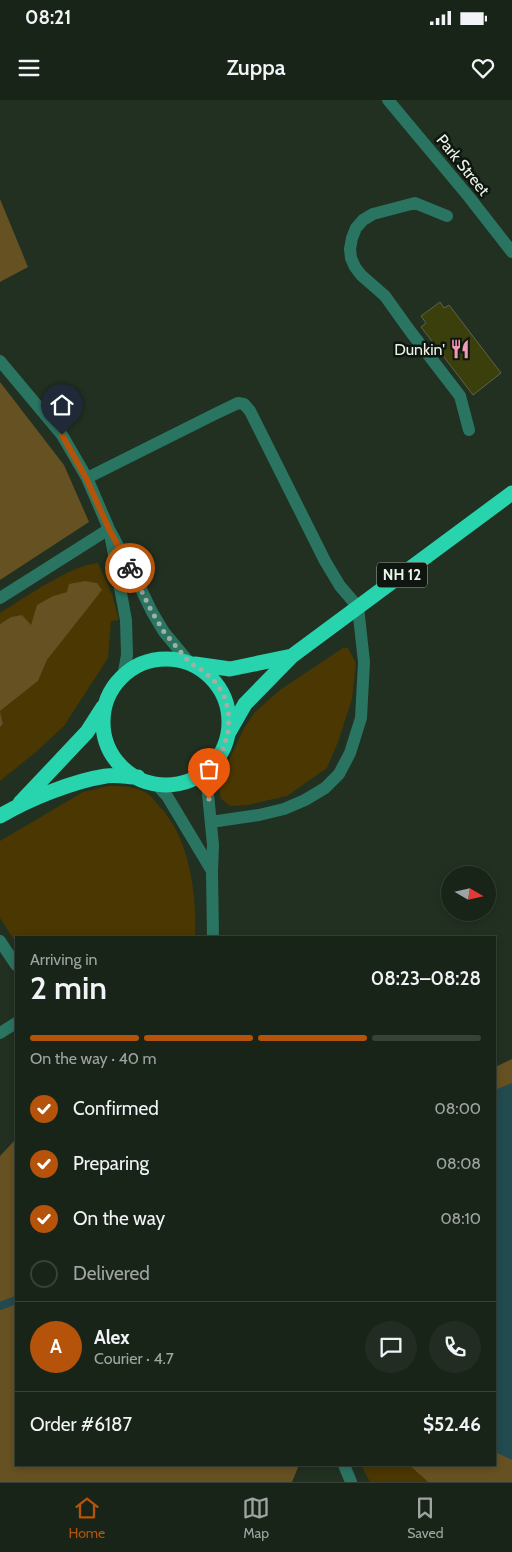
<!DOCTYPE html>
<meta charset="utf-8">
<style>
body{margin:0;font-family:Cabin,sans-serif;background:#222c22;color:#f1f3f6;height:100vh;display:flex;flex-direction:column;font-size:19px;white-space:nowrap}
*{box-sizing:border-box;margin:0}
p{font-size:16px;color:#9fa4a2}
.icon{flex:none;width:28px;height:28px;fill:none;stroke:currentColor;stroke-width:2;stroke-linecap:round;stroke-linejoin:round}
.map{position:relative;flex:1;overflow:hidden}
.drawer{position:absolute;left:15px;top:836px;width:481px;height:530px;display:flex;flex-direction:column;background:#192419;border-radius:0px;box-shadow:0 2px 8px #0003,0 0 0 1px #374138}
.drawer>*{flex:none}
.needle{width:32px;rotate:99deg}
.fabs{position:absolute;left:441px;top:766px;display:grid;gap:10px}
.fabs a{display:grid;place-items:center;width:55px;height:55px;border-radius:50%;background:#192419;box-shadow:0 2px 8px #0003,0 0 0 1px #374138;font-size:25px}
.pin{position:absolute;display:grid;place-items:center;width:42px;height:42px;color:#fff;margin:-51px -21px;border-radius:50% 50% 50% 0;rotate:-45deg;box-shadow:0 0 5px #0007}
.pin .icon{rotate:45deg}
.courier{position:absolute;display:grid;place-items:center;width:50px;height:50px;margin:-25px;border:4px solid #b45309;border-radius:50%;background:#fff;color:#222;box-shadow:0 1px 6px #0007}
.summary em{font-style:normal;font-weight:600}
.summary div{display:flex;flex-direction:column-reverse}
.summary{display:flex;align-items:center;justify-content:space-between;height:85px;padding:0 15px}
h1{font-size:32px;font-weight:600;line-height:38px}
.bar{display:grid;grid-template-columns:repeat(4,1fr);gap:8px 5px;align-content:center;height:60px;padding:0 15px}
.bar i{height:6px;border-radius:4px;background:#374138}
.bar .on{background:#b45309}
.bar p{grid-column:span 4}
.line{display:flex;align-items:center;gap:12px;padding:0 15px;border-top:1px solid #374138}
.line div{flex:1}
.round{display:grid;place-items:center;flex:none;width:52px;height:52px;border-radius:26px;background:#222c22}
ol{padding:0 15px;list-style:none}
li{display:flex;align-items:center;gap:15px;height:55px}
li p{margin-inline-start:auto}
li .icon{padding:5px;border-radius:50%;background:#b45309;color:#fff;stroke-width:4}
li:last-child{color:#9fa4a2}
li i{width:28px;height:28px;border:2px solid #374138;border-radius:50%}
.status{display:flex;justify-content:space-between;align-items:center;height:35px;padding:0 25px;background:#192419;direction:ltr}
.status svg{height:14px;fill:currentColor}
header{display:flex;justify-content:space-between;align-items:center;height:65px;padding:0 15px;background:#192419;font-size:22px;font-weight:600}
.dock{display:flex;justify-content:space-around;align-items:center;height:70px;border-top:1px solid #374138;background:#192419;font-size:14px;color:#9fa4a2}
.dock a{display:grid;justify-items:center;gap:2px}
.dock .on{color:#b45309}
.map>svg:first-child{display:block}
.green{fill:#4a3701}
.forest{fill:#655121}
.water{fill:#214b4f}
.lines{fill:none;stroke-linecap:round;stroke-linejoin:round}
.stream{stroke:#214b4f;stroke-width:8}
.building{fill:#3a3f0c;stroke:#5f624c}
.minor{stroke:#2a7562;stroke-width:12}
.highway{stroke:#28d4ae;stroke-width:15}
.done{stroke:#a4afa4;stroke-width:5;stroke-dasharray:0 9}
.route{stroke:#b45309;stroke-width:6}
.labels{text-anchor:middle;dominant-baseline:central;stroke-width:5;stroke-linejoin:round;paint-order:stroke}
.shield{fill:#0f160f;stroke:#a9b1a8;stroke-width:1}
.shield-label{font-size:15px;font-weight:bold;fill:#ebf4ea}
.street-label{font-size:16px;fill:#ebf4ea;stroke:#0f160f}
.poi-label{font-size:16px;fill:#ebf4ea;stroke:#0f160f;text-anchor:end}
</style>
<div class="status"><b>08:21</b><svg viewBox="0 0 49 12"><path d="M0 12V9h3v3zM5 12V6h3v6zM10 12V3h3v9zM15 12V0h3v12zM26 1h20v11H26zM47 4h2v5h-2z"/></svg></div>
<header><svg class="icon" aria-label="menu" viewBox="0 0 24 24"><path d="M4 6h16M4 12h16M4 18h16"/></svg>Zuppa<svg class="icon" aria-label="heart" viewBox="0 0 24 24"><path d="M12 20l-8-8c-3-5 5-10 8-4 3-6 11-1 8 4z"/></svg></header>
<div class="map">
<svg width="512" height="1382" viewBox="0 0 512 1382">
<rect width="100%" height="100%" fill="#213021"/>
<!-- green -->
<path class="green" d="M98,463L112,494L119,520L111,521L108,558L64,626L36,652L0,681V627L3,624L0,611L38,581L47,560L71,529L67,492L53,496L31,526L11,517L0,524V513C26,497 69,466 98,463Z
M343,548H348L356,563L352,599L338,642L327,668L287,696L248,705L230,706L221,699L219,689L227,665L244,628L255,612L280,590Z
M108,686C121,686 133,686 145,692C151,695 155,701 159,706C190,738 197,795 195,837L16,838V843L0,818V741L83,692Z
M361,1365H409L428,1382H370Z"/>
<!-- forest -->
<path class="forest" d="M0,99L28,167L0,182Z
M0,282L64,365L89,422L0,480Z
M85,481L97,483L102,490L47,560L38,581L0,611L3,624L0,627V524L11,517L22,515L31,525L37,505L53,496L67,492L69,484Z
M512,959V1382H428L409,1365H495V967Z
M16,1039V1365H299L292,1382H0V1056Z"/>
<!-- water -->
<path class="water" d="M512,983V1360L495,1352V990Z"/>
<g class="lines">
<!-- stream -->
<path class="stream" d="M0,1206L16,1200"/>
</g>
<!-- building -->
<path class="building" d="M440,202L444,208L449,205L501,273L473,295L421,227L426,223L421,216Z"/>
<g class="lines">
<!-- minor -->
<path class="minor" d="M388,0L469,97L512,152
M447,116L415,103L373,114L363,120L356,128L352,138L350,149L351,158L355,167L361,175L385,196L410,231L460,296L469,330
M0,261L62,335L87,378L109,429L139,485L152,512L164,532L189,562
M87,378L215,314L238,303L244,304L250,311L325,461L340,486L358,507L364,562L361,618L350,653L339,674L325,688L305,700L284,709L259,715L211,722
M111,439L126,520L127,555L123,577
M0,498L109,429
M212,665L207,684L213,745L212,771L213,838
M155,683L167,696L212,771
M0,841L16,865
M0,933L16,923
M344,1365L351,1382"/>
<!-- highway -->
<path class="highway" d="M103 622a63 63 0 1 1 126 0a63 63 0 1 1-126 0Z
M195,564L230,569L292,556
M229,632L245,604L292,556L512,393
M20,703L87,632L103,607
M0,716C29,699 73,681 106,676C116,674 128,677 138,677"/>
</g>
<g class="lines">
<!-- done -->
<path class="done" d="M130,468L152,512L164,532L189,562L206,573L218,585L226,600L229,617L228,634L222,651L212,665L207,684L209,699"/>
<!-- route -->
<path class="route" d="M62,335L86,378L109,429L130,468"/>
</g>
<!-- icons -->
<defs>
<symbol id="restaurant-bare" viewBox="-9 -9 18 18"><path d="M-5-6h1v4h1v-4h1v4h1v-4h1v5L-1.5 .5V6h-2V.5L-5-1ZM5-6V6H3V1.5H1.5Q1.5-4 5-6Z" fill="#f09ab5" stroke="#0f160f" stroke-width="2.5" paint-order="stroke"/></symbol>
</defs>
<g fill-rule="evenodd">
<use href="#restaurant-bare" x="446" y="235" width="28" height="28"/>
</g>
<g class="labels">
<!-- shield labels -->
<rect class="shield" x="377" y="462.5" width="50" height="25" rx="4"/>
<g class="shield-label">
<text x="402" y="475">NH 12</text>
</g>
<!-- street labels -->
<g class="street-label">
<text transform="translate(463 65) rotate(51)">Park Street</text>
</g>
<!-- poi labels -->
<g class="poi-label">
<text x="445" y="249">Dunkin'</text>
</g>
</g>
</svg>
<div class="fabs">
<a><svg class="needle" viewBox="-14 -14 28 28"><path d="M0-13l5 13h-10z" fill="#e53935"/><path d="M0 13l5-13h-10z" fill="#9fa4a2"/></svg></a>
</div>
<div class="pin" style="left:209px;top:699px;background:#ea580c"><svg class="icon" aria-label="bag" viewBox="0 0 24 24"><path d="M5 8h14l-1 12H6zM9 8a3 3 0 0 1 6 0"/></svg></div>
<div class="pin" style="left:62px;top:335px;background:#1f2937"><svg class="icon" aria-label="home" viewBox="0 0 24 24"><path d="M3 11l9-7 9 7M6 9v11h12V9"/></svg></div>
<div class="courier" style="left:130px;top:468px"><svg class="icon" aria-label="bike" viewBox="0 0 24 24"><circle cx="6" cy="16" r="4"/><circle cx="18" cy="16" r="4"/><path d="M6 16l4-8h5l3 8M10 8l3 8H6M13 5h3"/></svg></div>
<section class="drawer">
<div class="summary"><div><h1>2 min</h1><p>Arriving in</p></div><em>08:23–08:28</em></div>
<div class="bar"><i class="on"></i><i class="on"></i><i class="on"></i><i></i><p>On the way · 40 m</p></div>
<ol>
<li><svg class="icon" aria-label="check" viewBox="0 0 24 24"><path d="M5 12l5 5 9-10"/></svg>Confirmed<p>08:00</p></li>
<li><svg class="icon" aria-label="check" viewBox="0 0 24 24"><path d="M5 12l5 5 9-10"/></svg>Preparing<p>08:08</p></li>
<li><svg class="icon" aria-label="check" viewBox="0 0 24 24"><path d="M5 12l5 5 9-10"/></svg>On the way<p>08:10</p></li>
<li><i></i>Delivered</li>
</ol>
<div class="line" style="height:90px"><b class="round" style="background:#b45309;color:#fff">A</b><div><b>Alex</b><p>Courier · 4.7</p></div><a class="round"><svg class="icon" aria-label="chat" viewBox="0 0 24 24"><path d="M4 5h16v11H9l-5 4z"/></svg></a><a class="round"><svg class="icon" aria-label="phone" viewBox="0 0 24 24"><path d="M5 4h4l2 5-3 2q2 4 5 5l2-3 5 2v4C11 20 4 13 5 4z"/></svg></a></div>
<div class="line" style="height:65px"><div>Order #6187</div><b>$52.46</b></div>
</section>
</div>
<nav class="dock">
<a class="on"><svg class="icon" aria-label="home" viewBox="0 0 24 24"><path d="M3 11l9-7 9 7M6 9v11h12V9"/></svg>Home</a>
<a><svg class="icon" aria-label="map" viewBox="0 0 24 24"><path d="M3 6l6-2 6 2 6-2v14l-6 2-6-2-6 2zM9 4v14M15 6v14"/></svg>Map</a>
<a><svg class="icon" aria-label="saved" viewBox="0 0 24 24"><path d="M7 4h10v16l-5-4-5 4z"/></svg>Saved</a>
</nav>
